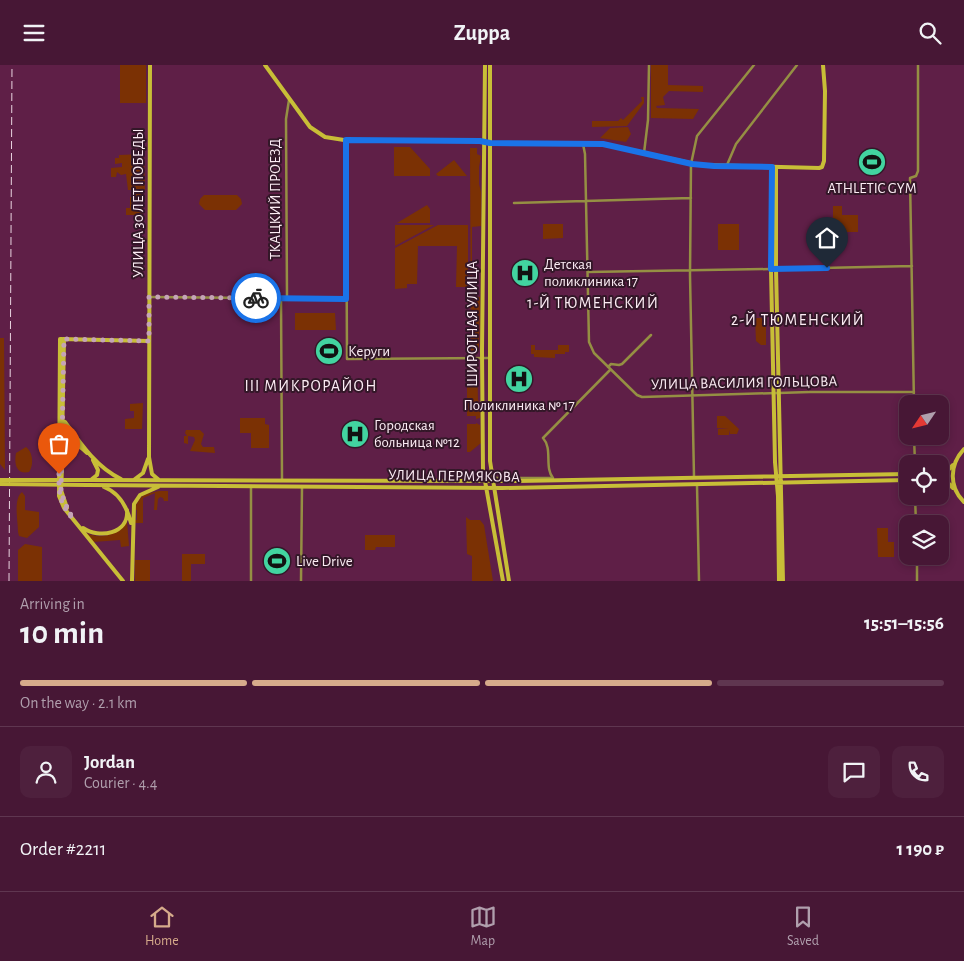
<!DOCTYPE html>
<meta charset="utf-8">
<style>
body{margin:0;font-family:"Alegreya Sans",sans-serif;background:#4e203d;color:#f1f3f6;height:100vh;display:flex;flex-direction:column;font-size:19px;white-space:nowrap}
*{box-sizing:border-box;margin:0}
p{font-size:16px;color:#b09fad}
.icon{flex:none;width:28px;height:28px;fill:none;stroke:currentColor;stroke-width:2;stroke-linecap:round;stroke-linejoin:round}
.map{position:relative;height:516px;overflow:hidden}
.side{display:flex;flex-direction:column;background:#471735;flex:1}
.side>*{flex:none}
.needle{width:32px;rotate:235deg}
.controls{position:absolute;left:899px;top:330px;display:grid;gap:10px}
.controls a{display:grid;place-items:center;width:50px;height:50px;border-radius:10px;background:#471735;box-shadow:0 2px 8px #0003,0 0 0 1px #5f3650;font-size:25px}
.pin{position:absolute;display:grid;place-items:center;width:42px;height:42px;color:#fff;margin:-51px -21px;border-radius:50% 50% 50% 0;rotate:-45deg;box-shadow:0 0 5px #0007}
.pin .icon{rotate:45deg}
.courier{position:absolute;display:grid;place-items:center;width:50px;height:50px;margin:-25px;border:4px solid #1a73e8;border-radius:50%;background:#fff;color:#222;box-shadow:0 1px 6px #0007}
.overview em{font-style:normal;font-weight:700}
.overview div{display:flex;flex-direction:column-reverse}
.overview{display:flex;align-items:center;justify-content:space-between;height:85px;padding:0 20px}
h1{font-size:32px;font-weight:700;line-height:38px}
.bar{display:grid;grid-template-columns:repeat(4,1fr);gap:8px 5px;align-content:center;height:60px;padding:0 20px}
.bar i{height:6px;border-radius:4px;background:#5f3650}
.bar .selected{background:#d6ab8b}
.bar p{grid-column:span 4}
.line{display:flex;align-items:center;gap:12px;padding:0 20px;border-top:1px solid #5f3650}
.line div{flex:1}
.round{display:grid;place-items:center;flex:none;width:52px;height:52px;border-radius:10px;background:#4e203d}
header{display:flex;justify-content:space-between;align-items:center;height:65px;padding:0 20px;background:#471735;font-size:22px;font-weight:700}
.dock{display:flex;justify-content:space-around;align-items:center;height:70px;border-top:1px solid #5f3650;background:#471735;font-size:14px;color:#b09fad}
.dock a{display:grid;justify-items:center;gap:2px}
.dock .selected{color:#d6ab8b}
.map>svg:first-child{display:block}
.green{fill:#7b3104}
.lines{fill:none;stroke-linecap:round;stroke-linejoin:round}
.street{stroke:#958f43;stroke-width:2.5}
.secondary{stroke:#c8be37;stroke-width:4}
.rail{stroke:#e9d4e0;stroke-width:1;stroke-dasharray:8 4;stroke-linecap:butt}
.secondary-bridge{stroke:#c8be37;stroke-width:4}
.done{stroke:#c5a4b7;stroke-width:5;stroke-dasharray:0 9}
.route{stroke:#1a73e8;stroke-width:6}
.labels{text-anchor:middle;dominant-baseline:central;stroke-width:4;stroke-linejoin:round;paint-order:stroke}
.poi-label{font-size:15px;fill:#fcecf4;stroke:#331728;text-anchor:start}
.street-label{font-size:15px;fill:#fcecf4;stroke:#331728}
.neighbourhood-label{font-size:16px;letter-spacing:1px;fill:#fcecf4;stroke:#331728}
</style>
<header><svg class="icon" aria-label="menu" viewBox="0 0 24 24"><path d="M4 6h16M4 12h16M4 18h16"/></svg>Zuppa<svg class="icon" aria-label="search" viewBox="0 0 24 24"><circle cx="10" cy="10" r="6"/><path d="M15 15l6 6"/></svg></header>
<div class="map">
<svg width="964" height="516" viewBox="0 0 964 516">
<rect width="100%" height="100%" fill="#5f1f47"/>
<!-- green -->
<path class="green" d="M120,0H146V38H120Z
M651,0H668V20L703,21V27L669,26L663,32L665,40L656,41L657,43L699,44L693,54L651,53Z
M641,32H644V38L627,61L592,62V56H618L621,53L623,55L642,36Z
M628,62L631,69L626,77L600,73L610,63Z
M394,82H410L430,104V111H394Z
M470,83H477V89L481,91L479,102V119L481,127V161L472,162V231L480,232L479,285L476,290H471Z
M144,89L145,125H128L126,109L121,110L117,107L116,112H111V103L122,102V98L115,99V93H119V90Z
M454,95L467,111H438L436,109Z
M134,129H144L143,150H126V143H130V132H133Z
M204,130H237L241,134L242,139L236,145H205L199,139L200,134Z
M427,140L430,144V158H397Z
M833,141H842V150H858V167H833Z
M543,159H563V173L543,174Z
M718,159H739V185H718Z
M395,160H434L395,181Z
M438,160H468V222H456L457,181H418L417,219H407V223L395,224V183Z
M295,248H335L336,265H295Z
M755,253H766V280H761L756,276Z
M0,273H4L5,405L0,399Z
M531,280H535V285H558V280H569V287H565V289H555V293L534,292V289H531Z
M474,300H477L478,335L481,340L480,353L476,354V351H467V304H474Z
M143,338L142,364H125V354L134,353V346H130V339Z
M717,351H725L739,364L737,369H730L729,365V370H718V364H729L717,363Z
M240,353H265V359L269,360V383H251V368H240Z
M476,358L480,360L481,378L470,387H467V359H476Z
M186,365H200L204,369L201,379L203,382H214L215,388L190,386L195,375L194,372L188,371V379L184,378V371H187L185,368Z
M26,382C33,387 34,400 29,407C16,410 14,398 16,388Z
M159,426H168V436H164L163,433L160,432L158,434L157,445H154L155,428L143,433V458H135L134,455H137V445H135L137,436V439C140,429 150,428 159,426Z
M22,427L25,431V445L39,447V462L27,473L19,471L18,467C18,456 13,434 22,427Z
M466,452L470,455H480L484,460L493,516H472V491L467,489Z
M127,456L129,481L121,482L120,475L93,477L86,468C102,475 117,470 127,456Z
M877,463H888V477H894V492H878Z
M365,470H395V482H376L375,485H365Z
M25,479L42,482V516H18V485Z
M182,489H205V499H191V516H182Z
M135,495H150V516H135Z"/>
<g class="lines">
<!-- street -->
<path class="street" d="M346,75L347,294L489,293
M583,79L585,89L589,277L594,288L637,330L642,332L810,327H914
M644,88L648,55L649,0
M727,100L736,79L797,0
M514,138L691,133
M776,204L912,201
M588,207L770,204
M149,232L345,234
M281,233L282,415
M287,233L286,54L289,35
M608,302L611,299L619,300L622,299L651,270
M914,339L910,113L916,111L918,106V0
M914,371L915,399
M492,410L497,413H553
M694,412L690,210L691,99L697,71L754,0
M553,413C544,402 553,384 543,373L610,305
M697,420L699,516
M915,431L916,459
M917,491V516
M251,516V421
M301,516L302,422"/>
<!-- secondary -->
<path class="secondary" d="M150,0L149,392L152,409L159,415
M265,0L310,62L325,72L344,75L480,76L490,78L603,79L699,100L819,103L822,102L824,96L825,26L823,0
M485,0L482,286L483,405L503,516
M490,0V396L509,516
M772,102L771,204L775,397L778,431L779,516
M776,102V204L783,516
M61,355L65,357C80,378 97,403 121,414
M62,382L64,274
M964,384C949,400 949,422 964,437
M62,388C69,377 79,379 87,388
M62,404L61,425L67,443
M940,408L948,405L953,400
M92,414L97,410L98,405L93,395
M135,414L143,408L148,394
M87,415L518,416L908,409
M940,415L948,418L953,423
M87,420L502,423L908,415
M104,422C120,428 127,442 131,458
M83,463C99,474 129,469 127,445
M123,516L64,443L59,431L60,274L149,276
M132,516L134,439L140,430L158,422"/>
<!-- rail -->
<path class="rail" d="M9,516L12,0"/>
<!-- secondary-bridge -->
<path class="secondary-bridge" d="M0,415H87
M0,419L87,420"/>
</g>
<g class="lines">
<!-- done -->
<path class="done" d="M59,409C59,430 59,437 73,454L64,436L61,425L64,274L149,276V232L256,233"/>
<!-- route -->
<path class="route" d="M256,233L346,234V75L480,76L490,78L603,79L692,99L714,101L772,102L771,204L827,203"/>
</g>
<!-- icons -->
<defs>
<symbol id="stadium-disc" viewBox="-11 -11 22 22"><circle r="9.5" fill="#42d4a0" stroke="#331728"/><path d="M0-5a6.5 5 0 1 0 0 10a6.5 5 0 1 0 0-10ZM-3.5-1.8h7v3.6h-7Z" fill="#111"/></symbol>
<symbol id="hospital-disc" viewBox="-11 -11 22 22"><circle r="9.5" fill="#42d4a0" stroke="#331728"/><path d="M-5-5h3v3.5h4V-5h3V5h-3V1.5h-4V5h-3Z" fill="#111"/></symbol>
</defs>
<g fill-rule="evenodd">
<use href="#stadium-disc" x="856" y="81" width="32" height="32"/>
<use href="#hospital-disc" x="509" y="192" width="32" height="32"/>
<use href="#stadium-disc" x="313" y="270" width="32" height="32"/>
<use href="#hospital-disc" x="503" y="298" width="32" height="32"/>
<use href="#hospital-disc" x="339" y="353" width="32" height="32"/>
<use href="#stadium-disc" x="261" y="480" width="32" height="32"/>
</g>
<g class="labels">
<!-- poi labels -->
<g class="poi-label">
<text x="872" y="123" text-anchor="middle">ATHLETIC GYM</text>
<text x="544" y="199">Детская<tspan x="544" dy="17">поликлиника 17</tspan></text>
<text x="348" y="286">Керуги</text>
<text x="519" y="340" text-anchor="middle">Поликлиника № 17</text>
<text x="374" y="360">Городская<tspan x="374" dy="17">больница №12</tspan></text>
<text x="296" y="496">Live Drive</text>
</g>
<!-- street labels -->
<g class="street-label">
<text transform="translate(275 134) rotate(-90)">ТКАЦКИЙ ПРОЕЗД</text>
<text transform="translate(138 138) rotate(-90)">УЛИЦА 30 ЛЕТ ПОБЕДЫ</text>
<text transform="translate(472 259) rotate(-90)">ШИРОТНАЯ УЛИЦА</text>
<text transform="translate(744 318) rotate(-1)">УЛИЦА ВАСИЛИЯ ГОЛЬЦОВА</text>
<text transform="translate(454 411) rotate(1)">УЛИЦА ПЕРМЯКОВА</text>
</g>
<!-- neighbourhood labels -->
<g class="neighbourhood-label">
<text x="593" y="238">1-Й ТЮМЕНСКИЙ</text>
<text x="798" y="255">2-Й ТЮМЕНСКИЙ</text>
<text x="311" y="321">III МИКРОРАЙОН</text>
</g>
</g>
</svg>
<div class="controls">
<a><svg class="needle" viewBox="-14 -14 28 28"><path d="M0-13l5 13h-10z" fill="#e53935"/><path d="M0 13l5-13h-10z" fill="#b09fad"/></svg></a>
<a><svg class="icon" aria-label="locate" viewBox="0 0 24 24"><circle cx="12" cy="12" r="6"/><path d="M12 2v4M12 18v4M2 12h4M18 12h4"/></svg></a>
<a><svg class="icon" aria-label="layers" viewBox="0 0 24 24"><path d="M12 4l9 5-9 5-9-5zM3 14l9 5 9-5"/></svg></a>
</div>
<div class="pin" style="left:59px;top:409px;background:#ea580c"><svg class="icon" aria-label="bag" viewBox="0 0 24 24"><path d="M5 8h14l-1 12H6zM9 8a3 3 0 0 1 6 0"/></svg></div>
<div class="pin" style="left:827px;top:203px;background:#1f2937"><svg class="icon" aria-label="home" viewBox="0 0 24 24"><path d="M3 11l9-7 9 7M6 9v11h12V9"/></svg></div>
<div class="courier" style="left:256px;top:233px"><svg class="icon" aria-label="bike" viewBox="0 0 24 24"><circle cx="6" cy="16" r="4"/><circle cx="18" cy="16" r="4"/><path d="M6 16l4-8h5l3 8M10 8l3 8H6M13 5h3"/></svg></div>
</div>
<section class="side">
<div class="overview"><div><h1>10 min</h1><p>Arriving in</p></div><em>15:51–15:56</em></div>
<div class="bar"><i class="selected"></i><i class="selected"></i><i class="selected"></i><i></i><p>On the way · 2.1 km</p></div>
<div class="line" style="height:90px"><a class="round"><svg class="icon" aria-label="person" viewBox="0 0 24 24"><circle cx="12" cy="8" r="4"/><path d="M4 21q1-7 8-7t8 7"/></svg></a><div><b>Jordan</b><p>Courier · 4.4</p></div><a class="round"><svg class="icon" aria-label="chat" viewBox="0 0 24 24"><path d="M4 5h16v11H9l-5 4z"/></svg></a><a class="round"><svg class="icon" aria-label="phone" viewBox="0 0 24 24"><path d="M5 4h4l2 5-3 2q2 4 5 5l2-3 5 2v4C11 20 4 13 5 4z"/></svg></a></div>
<div class="line" style="height:65px"><div>Order #2211</div><b>1 190 ₽</b></div>
</section>
<nav class="dock">
<a class="selected"><svg class="icon" aria-label="home" viewBox="0 0 24 24"><path d="M3 11l9-7 9 7M6 9v11h12V9"/></svg>Home</a>
<a><svg class="icon" aria-label="map" viewBox="0 0 24 24"><path d="M3 6l6-2 6 2 6-2v14l-6 2-6-2-6 2zM9 4v14M15 6v14"/></svg>Map</a>
<a><svg class="icon" aria-label="saved" viewBox="0 0 24 24"><path d="M7 4h10v16l-5-4-5 4z"/></svg>Saved</a>
</nav>
